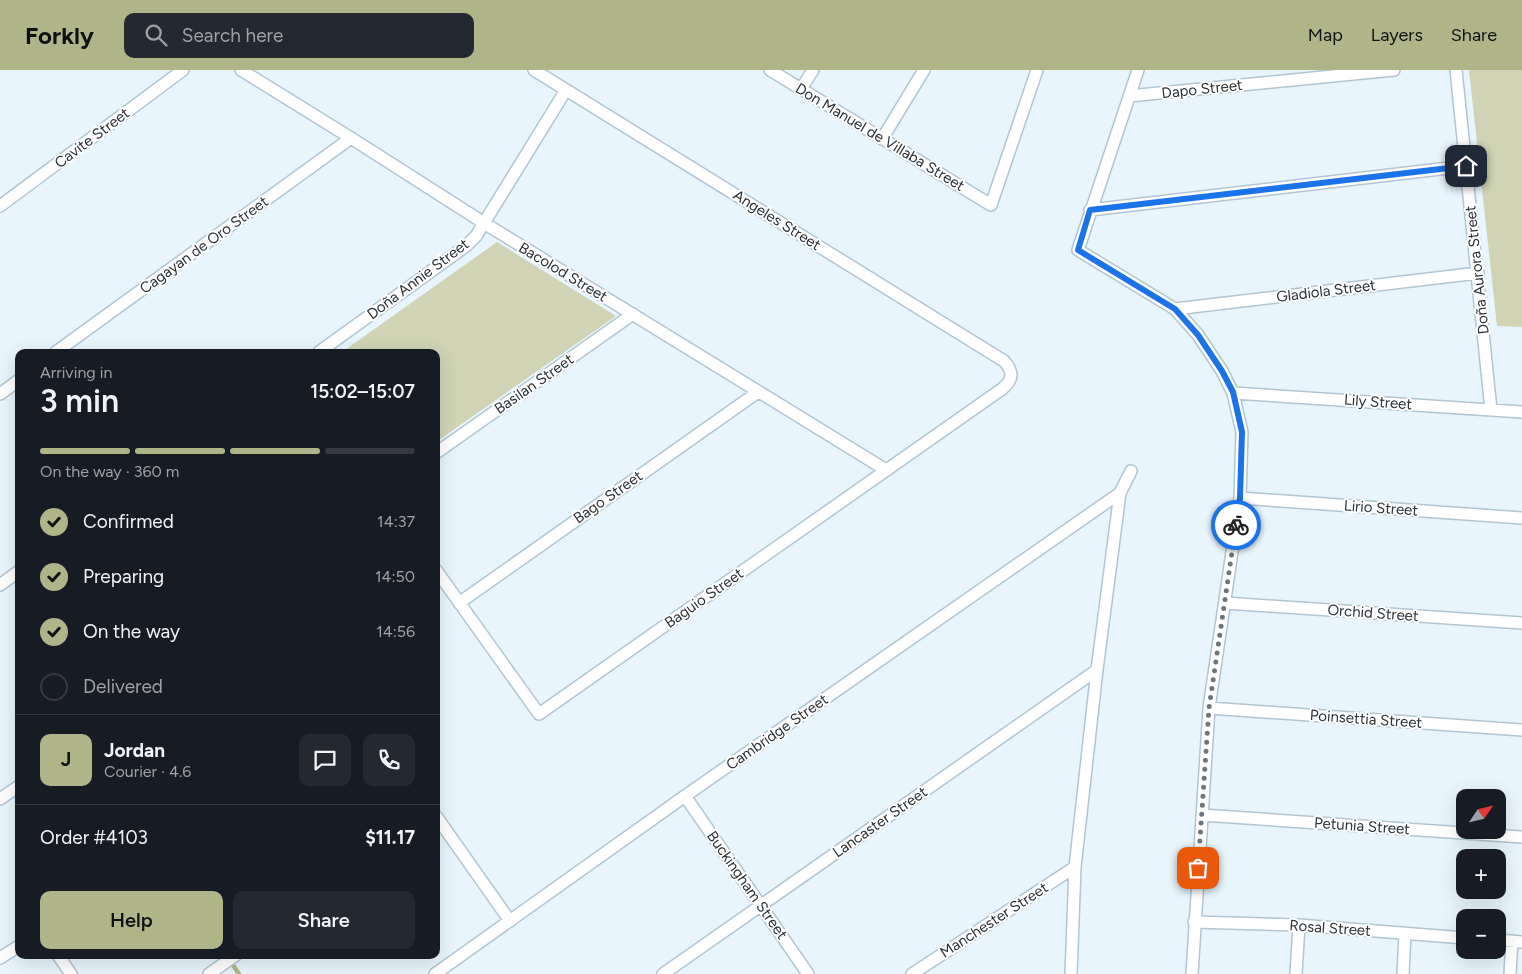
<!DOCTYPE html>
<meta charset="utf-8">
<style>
body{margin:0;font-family:Figtree,sans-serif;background:#242831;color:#f1f3f6;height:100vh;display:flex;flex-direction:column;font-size:19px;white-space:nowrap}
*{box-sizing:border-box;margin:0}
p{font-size:16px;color:#9ea1a6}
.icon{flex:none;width:28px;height:28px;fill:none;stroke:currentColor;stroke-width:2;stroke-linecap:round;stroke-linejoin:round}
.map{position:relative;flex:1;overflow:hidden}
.panel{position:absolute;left:15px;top:279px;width:425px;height:610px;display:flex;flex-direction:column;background:#171b24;border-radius:10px;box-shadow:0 5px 20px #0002}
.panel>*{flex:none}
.needle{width:32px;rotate:55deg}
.controls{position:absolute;left:1456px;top:719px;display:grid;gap:10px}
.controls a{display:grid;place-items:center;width:50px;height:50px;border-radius:10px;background:#171b24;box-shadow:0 5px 20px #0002;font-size:25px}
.pin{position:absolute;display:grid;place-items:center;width:42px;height:42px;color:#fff;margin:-21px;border-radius:10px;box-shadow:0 2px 8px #0006}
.courier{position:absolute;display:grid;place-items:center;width:50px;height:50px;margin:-25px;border:4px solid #1a73e8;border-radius:50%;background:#fff;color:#222;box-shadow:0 1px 6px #0007}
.headline em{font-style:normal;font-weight:600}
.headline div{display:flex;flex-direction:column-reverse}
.headline{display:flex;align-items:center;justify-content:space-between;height:85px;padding:0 25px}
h1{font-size:32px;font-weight:600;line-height:38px}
.bar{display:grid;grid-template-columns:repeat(4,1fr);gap:8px 5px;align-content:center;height:60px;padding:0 25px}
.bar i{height:6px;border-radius:4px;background:#363941}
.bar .active{background:#b0b489}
.bar p{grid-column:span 4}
.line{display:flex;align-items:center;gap:12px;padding:0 25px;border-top:1px solid #363941}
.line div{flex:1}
.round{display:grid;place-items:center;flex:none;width:52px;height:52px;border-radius:10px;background:#242831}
ol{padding:0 25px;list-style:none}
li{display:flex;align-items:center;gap:15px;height:55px}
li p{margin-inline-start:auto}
li .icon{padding:5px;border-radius:50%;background:#b0b489;color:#111;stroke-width:4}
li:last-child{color:#9ea1a6}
li i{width:28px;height:28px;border:2px solid #363941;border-radius:50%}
.primary-button{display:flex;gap:10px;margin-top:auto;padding:10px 25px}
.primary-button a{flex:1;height:58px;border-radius:10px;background:#b0b489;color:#111;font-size:20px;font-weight:600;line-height:58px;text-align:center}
.primary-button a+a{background:#242831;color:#f1f3f6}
header{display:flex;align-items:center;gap:30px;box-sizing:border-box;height:70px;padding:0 25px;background:#b0b489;color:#111}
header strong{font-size:24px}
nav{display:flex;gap:28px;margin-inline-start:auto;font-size:18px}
.search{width:350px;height:45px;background:#242831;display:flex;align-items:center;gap:12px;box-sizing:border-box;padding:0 18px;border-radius:10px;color:#9ea1a6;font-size:19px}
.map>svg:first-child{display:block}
.green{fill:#d0d4b5}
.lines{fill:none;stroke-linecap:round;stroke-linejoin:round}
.stream{stroke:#b2b78c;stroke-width:4.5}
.minor-casing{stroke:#b1c5d2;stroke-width:14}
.minor{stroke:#fff;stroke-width:11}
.done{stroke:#6c767c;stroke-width:5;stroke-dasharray:0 9}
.route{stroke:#1a73e8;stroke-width:6}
.labels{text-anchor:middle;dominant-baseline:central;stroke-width:4;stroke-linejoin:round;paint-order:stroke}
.street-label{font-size:15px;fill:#2a3137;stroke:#fff}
</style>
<header>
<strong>Forkly</strong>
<div class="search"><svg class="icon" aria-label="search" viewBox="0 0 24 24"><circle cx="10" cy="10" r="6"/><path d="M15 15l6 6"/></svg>Search here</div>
<nav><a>Map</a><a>Layers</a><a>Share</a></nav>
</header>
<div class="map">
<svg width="1522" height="904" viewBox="0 0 1522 904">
<rect width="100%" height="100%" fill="#e8f5fd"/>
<!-- green -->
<path class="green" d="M1469,0H1522V257L1497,256Z
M497,172L616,246L436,372V282H342Z"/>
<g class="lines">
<!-- stream -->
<path class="stream" d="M226,885L239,904"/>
<defs>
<path id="minor" d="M241,0L351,68L484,153L886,400
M770,0L991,135L1037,0
M1138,0L1078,180L1175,239L1198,265L1222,301L1233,323L1242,362L1240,428L1209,638L1192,904
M1456,0L1491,340
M801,19L813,0
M1129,26L1394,0
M882,69L924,0
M0,136L183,0
M1090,140L1466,96
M1175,239L1478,203
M56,282L351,68
M319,282L466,176L476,166L566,20
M1233,323L1522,342
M0,324L19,310
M436,383L633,244
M1240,428L1522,448
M436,500L539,644L1002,319C1013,310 1014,302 1004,291L534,0
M0,515L19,501
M459,533L758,322
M1225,533L1522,553
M1209,638L1522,660
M685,726L808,904
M0,729L19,716
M1202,745L1522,767
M436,746L510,851
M1194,852L1299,855L1465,868
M1498,870L1522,872
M58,885L71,904
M0,888L19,876
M209,904L236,885
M435,904L685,726L1120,423
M663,904L1097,600
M912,904L1075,797
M1071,904L1075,797L1097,600L1120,423L1131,401
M1296,904L1299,855
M1403,904L1405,863
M1510,904L1512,871"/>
</defs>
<!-- minor casing -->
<use href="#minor" class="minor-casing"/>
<!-- minor -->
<use href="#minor" class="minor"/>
</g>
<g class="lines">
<!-- done -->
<path class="done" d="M1198,798L1209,638L1236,455"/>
<!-- route -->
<path class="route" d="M1236,455L1240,428L1242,362L1233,322L1222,301L1198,265L1175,239L1078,180L1090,140L1466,96"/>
</g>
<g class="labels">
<!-- street labels -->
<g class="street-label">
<text transform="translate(1202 19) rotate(-6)">Dapo Street</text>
<text transform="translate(880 67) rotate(31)">Don Manuel de Villaba Street</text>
<text transform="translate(92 68) rotate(-37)">Cavite Street</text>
<text transform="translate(777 150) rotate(32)">Angeles Street</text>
<text transform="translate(204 175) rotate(-36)">Cagayan de Oro Street</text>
<text transform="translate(1477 200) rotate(-96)">Doña Aurora Street</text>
<text transform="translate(563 202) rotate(31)">Bacolod Street</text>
<text transform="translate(418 209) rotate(-37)">Doña Annie Street</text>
<text transform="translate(1326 221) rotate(-7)">Gladiola Street</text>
<text transform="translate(534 314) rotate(-35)">Basilan Street</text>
<text transform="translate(1378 332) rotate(4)">Lily Street</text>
<text transform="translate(608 427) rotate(-35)">Bago Street</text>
<text transform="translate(1381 438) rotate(4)">Lirio Street</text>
<text transform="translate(704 528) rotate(-35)">Baguio Street</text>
<text transform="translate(1373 543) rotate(4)">Orchid Street</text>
<text transform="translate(1366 649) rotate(4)">Poinsettia Street</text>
<text transform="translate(777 662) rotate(-35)">Cambridge Street</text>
<text transform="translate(880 752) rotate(-35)">Lancaster Street</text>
<text transform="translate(1362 756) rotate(4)">Petunia Street</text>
<text transform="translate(747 815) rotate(55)">Buckingham Street</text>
<text transform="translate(994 850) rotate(-33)">Manchester Street</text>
<text transform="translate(1330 858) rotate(4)">Rosal Street</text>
</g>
</g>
</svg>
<div class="controls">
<a><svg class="needle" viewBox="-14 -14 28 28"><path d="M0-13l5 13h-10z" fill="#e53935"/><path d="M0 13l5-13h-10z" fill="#9ea1a6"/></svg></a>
<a>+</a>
<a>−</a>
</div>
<div class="pin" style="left:1198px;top:798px;background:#ea580c"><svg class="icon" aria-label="bag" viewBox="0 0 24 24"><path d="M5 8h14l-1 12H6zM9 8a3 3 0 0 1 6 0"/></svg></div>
<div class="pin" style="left:1466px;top:96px;background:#1f2937"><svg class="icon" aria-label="home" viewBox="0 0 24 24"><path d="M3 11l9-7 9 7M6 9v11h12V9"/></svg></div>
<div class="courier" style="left:1236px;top:455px"><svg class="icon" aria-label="bike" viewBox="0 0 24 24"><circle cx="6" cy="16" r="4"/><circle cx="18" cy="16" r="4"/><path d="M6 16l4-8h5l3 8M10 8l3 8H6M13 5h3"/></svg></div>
<section class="panel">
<div class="headline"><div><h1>3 min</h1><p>Arriving in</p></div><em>15:02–15:07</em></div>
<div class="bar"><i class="active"></i><i class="active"></i><i class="active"></i><i></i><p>On the way · 360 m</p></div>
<ol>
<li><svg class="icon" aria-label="check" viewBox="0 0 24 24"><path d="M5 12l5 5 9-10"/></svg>Confirmed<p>14:37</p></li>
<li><svg class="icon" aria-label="check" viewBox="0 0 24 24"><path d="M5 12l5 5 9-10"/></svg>Preparing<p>14:50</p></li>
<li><svg class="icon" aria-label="check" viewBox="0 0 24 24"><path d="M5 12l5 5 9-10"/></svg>On the way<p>14:56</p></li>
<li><i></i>Delivered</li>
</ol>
<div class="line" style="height:90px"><b class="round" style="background:#b0b489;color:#111">J</b><div><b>Jordan</b><p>Courier · 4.6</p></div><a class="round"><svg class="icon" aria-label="chat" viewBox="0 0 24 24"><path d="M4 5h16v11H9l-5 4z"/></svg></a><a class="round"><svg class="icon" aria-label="phone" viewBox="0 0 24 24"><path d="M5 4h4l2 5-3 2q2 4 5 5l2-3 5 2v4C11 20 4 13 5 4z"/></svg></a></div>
<div class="line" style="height:65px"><div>Order #4103</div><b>$11.17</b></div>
<div class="primary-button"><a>Help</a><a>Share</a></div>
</section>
</div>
